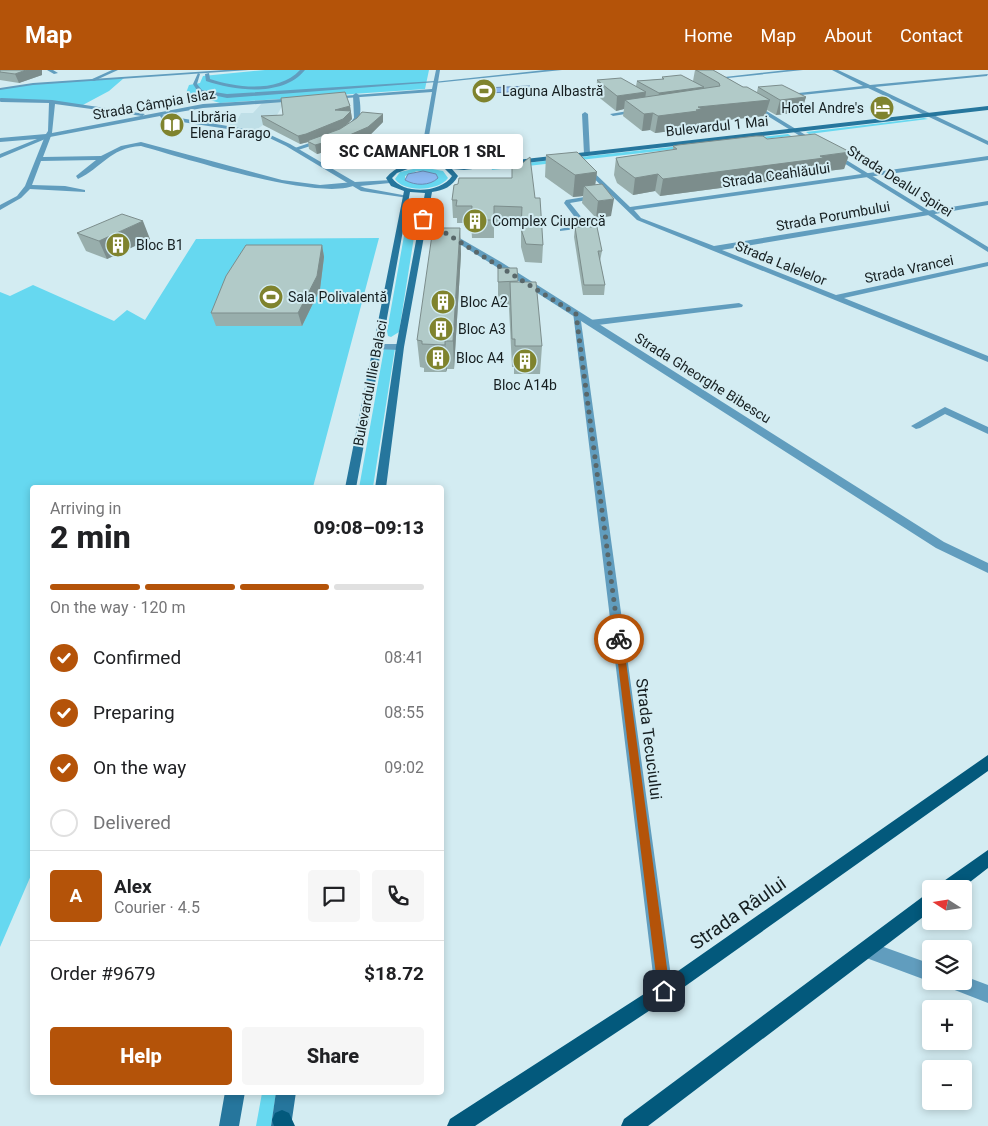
<!DOCTYPE html>
<meta charset="utf-8">
<style>
body{margin:0;font-family:Roboto,sans-serif;background:#f6f6f6;color:#202124;height:100vh;display:flex;flex-direction:column;font-size:19px;white-space:nowrap}
*{box-sizing:border-box;margin:0}
p{font-size:16px;color:#757577}
.icon{flex:none;width:28px;height:28px;fill:none;stroke:currentColor;stroke-width:2;stroke-linecap:round;stroke-linejoin:round}
.map{position:relative;flex:1;overflow:hidden}
.side{position:absolute;left:30px;top:415px;width:414px;height:610px;display:flex;flex-direction:column;background:#fff;border-radius:5px;box-shadow:0 2px 8px #0003}
.side>*{flex:none}
.needle{width:32px;rotate:282deg}
.tools{position:absolute;left:922px;top:810px;display:grid;gap:10px}
.tools a{display:grid;place-items:center;width:50px;height:50px;border-radius:5px;background:#fff;box-shadow:0 2px 8px #0003;font-size:25px}
.pin{position:absolute;display:grid;place-items:center;width:42px;height:42px;color:#fff;margin:-21px;border-radius:10px;box-shadow:0 2px 8px #0006}
.courier{position:absolute;display:grid;place-items:center;width:50px;height:50px;margin:-25px;border:4px solid #b45309;border-radius:50%;background:#fff;color:#222;box-shadow:0 1px 6px #0007}
.bubble{position:absolute;height:35px;border-radius:5px;background:#fff;box-shadow:0 2px 8px #0003;font-size:16px;font-weight:800;line-height:35px;text-align:center}
.head em{font-style:normal;font-weight:800}
.head div{display:flex;flex-direction:column-reverse}
.head{display:flex;align-items:center;justify-content:space-between;height:85px;padding:0 20px}
h1{font-size:32px;font-weight:800;line-height:38px}
.bar{display:grid;grid-template-columns:repeat(4,1fr);gap:8px 5px;align-content:center;height:60px;padding:0 20px}
.bar i{height:6px;border-radius:4px;background:#e0e0e0}
.bar .selected{background:#b45309}
.bar p{grid-column:span 4}
.line{display:flex;align-items:center;gap:12px;padding:0 20px;border-top:1px solid #e0e0e0}
.line div{flex:1}
.round{display:grid;place-items:center;flex:none;width:52px;height:52px;border-radius:5px;background:#f6f6f6}
ol{padding:0 20px;list-style:none}
li{display:flex;align-items:center;gap:15px;height:55px}
li p{margin-inline-start:auto}
li .icon{padding:5px;border-radius:50%;background:#b45309;color:#fff;stroke-width:4}
li:last-child{color:#757577}
li i{width:28px;height:28px;border:2px solid #e0e0e0;border-radius:50%}
.action{display:flex;gap:10px;margin-top:auto;padding:10px 20px}
.action a{flex:1;height:58px;border-radius:5px;background:#b45309;color:#fff;font-size:20px;font-weight:800;line-height:58px;text-align:center}
.action a+a{background:#f6f6f6;color:#202124}
header{display:flex;align-items:center;gap:30px;box-sizing:border-box;height:70px;padding:0 25px;background:#b45309;color:#fff}
header strong{font-size:24px}
nav{display:flex;gap:28px;margin-inline-start:auto;font-size:18px}
.map>svg:first-child{display:block}
.built{fill:#bfdfe7}
.green{fill:#66d8f0;fill-rule:evenodd}
.water{fill:#8dbaf2;stroke:#698cb3}
.lines{fill:none;stroke-linecap:round;stroke-linejoin:round}
.pedestrian{fill:#619dbe;fill-rule:evenodd}
.minor{fill:#619dbe;fill-rule:evenodd}
.tertiary{fill:#619dbe;fill-rule:evenodd}
.secondary{fill:#26769d;fill-rule:evenodd}
.primary{fill:#03597c;fill-rule:evenodd}
.wall{fill:#98aeac}
.shaded-wall{fill:#7c8d8c}
.building{fill:#b1cac8;stroke:#7c8d8c}
.route{fill:#b45309}
.done{stroke:#58676a;stroke-width:5;stroke-dasharray:0 9}
.labels{text-anchor:middle;dominant-baseline:central;stroke-width:4;stroke-linejoin:round;paint-order:stroke}
.far-poi-label{font-size:14px;fill:#161f21;stroke:#d3ecf2;text-anchor:start}
.far-street-label{font-size:14px;fill:#161f21;stroke:#d3ecf2}
.street-label{font-size:16px;fill:#161f21;stroke:#d3ecf2}
.near-street-label{font-size:19px;fill:#161f21;stroke:#d3ecf2}
</style>
<header>
<strong>Map</strong>
<nav><a>Home</a><a>Map</a><a>About</a><a>Contact</a></nav>
</header>
<div class="map">
<svg width="988" height="1056" viewBox="0 0 988 1056">
<rect width="100%" height="100%" fill="#d3ecf2"/>
<!-- built -->
<path class="built" d="M285,31L277,45L256,60L227,56L238,49L241,43H253L262,33Z"/>
<!-- green -->
<path class="green" d="M429,0L425,19L220,33L186,23L189,15L200,13L203,6L265,0Z
M124,8L109,21L81,36L52,31L0,30V19L33,14Z
M924,48L928,49L809,64L806,62Z
M788,64L791,66L492,100L491,97Z
M422,97L443,101L448,108C439,121 404,123 395,109L400,102ZM417,101L436,104L438,108C426,113 417,117 405,110V106Z
M412,146L417,148L399,262L391,267L388,266L387,261L407,149Z
M379,168L313,417L32,418V803L0,877V222L10,226L33,215L114,251L127,240L145,250L196,169Z
M395,278L373,417L359,418L384,279Z
M262,1023H276L271,1056H256Z"/>
<!-- water -->
<path class="water" d="M530,16L533,21L487,23L484,18Z
M423,101L436,104L438,108C430,116 415,116 405,110L408,104Z"/>
<g class="lines">
<!-- pedestrian -->
<path class="pedestrian" d="M300,0H305C283,27 236,21 206,11L205,4L209,3L210,9C237,18 279,23 300,0Z
M198,3L200,4L197,14L202,20L227,24L435,11L437,12L227,28L198,22L193,14Z"/>
<!-- minor -->
<path class="minor" d="M112,0H118L94,11L90,10Z
M545,0H562L435,13L433,12Z
M787,0H803L709,10L707,9Z
M832,0H838L870,15L988,4L987,6L875,17L988,71V75L868,18L783,27L780,25L863,16Z
M612,18L614,20L582,24L579,22Z
M356,23L359,25C361,39 363,52 349,60L346,58L354,48L353,25Z
M0,28L3,29L4,30L0,32Z
M640,39L638,42L613,46L610,44Z
M585,42L588,44L590,84L587,86L584,84L582,44Z
M48,64L51,66L43,87L101,86L121,76L141,72L282,110L320,115L354,112L357,114C325,134 181,87 141,76C109,78 102,98 78,109L76,106L96,90L41,91L32,115L65,116L85,120V122L30,119L21,128L0,140V135L17,126L25,116L45,66Z
M324,68L326,71L295,81L292,79Z
M988,86V90L634,140L641,148L714,176L988,131V135L722,180L836,225L988,192V196L844,228L988,286V292L637,150L581,96L586,95L630,137Z
M597,125L600,127L599,128L570,133L587,154L584,158L560,161V159L580,154L564,133L566,130Z
M739,233L743,235L742,237L590,256L586,253L590,250Z
M573,242L580,244L673,921L670,927L664,930L658,927L655,921Z
M378,274H400L404,277L400,280L375,279L374,277Z
M945,337L988,357V364L945,344L920,358L916,359L911,356Z
M867,871L931,894V911H933L931,912L861,886L858,880L861,874Z
M964,906L988,915V933L947,917L944,911H964Z"/>
<!-- tertiary -->
<path class="tertiary" d="M47,0H53L58,3L54,4Z
M225,0H249L33,15L0,20V18L33,13Z
M436,0H440L425,90L420,89L432,22L332,29L329,27L432,19Z
M299,28L297,31L203,38L162,45L264,62L290,74L355,112L392,110L390,113L360,116L365,118L408,126V128L361,121L286,76L261,64L162,49L160,46L50,67L0,88V84L37,69L0,72V68L46,64L48,61L49,33L1,32V28L52,30L145,44L142,46L55,34L52,63L203,34Z
M752,32L988,177V182L750,35Z
M403,140L425,148L501,192L944,472L988,493V503L936,478L495,196L421,150L401,143L400,142Z"/>
<!-- secondary -->
<path class="secondary" d="M988,36V40L464,100L452,99L458,106C452,117 444,120 432,122L404,277L386,418H375L396,277L425,123L410,122L356,418H345L404,121L391,116L386,108C404,85 438,96 464,96ZM413,97L445,99L452,106C441,123 404,125 392,108L397,103Z
M225,1022H245L239,1056H219Z
M276,1022H296L291,1056H271Z"/>
<!-- primary -->
<path class="primary" d="M988,685V701L670,927L475,1056H447L450,1049L658,915Z
M988,780V798L961,819H939L941,813Z
M931,823V841L648,1056H621L624,1049L925,825Z
M282,1040L289,1043L295,1056H274L272,1050L275,1043Z"/>
</g>
<!-- wall -->
<path class="wall" d="M0,0L42,5L19,13L0,10Z
M695,0H713L743,17L757,22L758,17L806,27L801,42L776,45L767,40L765,46L699,53V56L695,57V58L655,63L650,60L642,61L623,46L624,39L616,41L596,25L597,10L636,16L637,11L662,9V7L693,11Z
M350,36L352,49L346,56L383,52L369,66L346,76L317,84L309,79L308,72L300,74L263,55L261,46L283,45Z
M767,69L850,82L844,99L819,102L818,105L660,126L655,121L633,125L617,113L614,105L616,88L673,80V76Z
M546,85L597,102L595,114L611,146L596,148L582,133L583,126L573,127L545,107Z
M520,95L535,128L543,175L542,193L525,192L521,177V155L494,154V168H472L471,153H457V148H453L452,130L458,114L512,108V98Z
M575,157L602,181L600,191L605,215L604,225H583L574,167Z
M460,158L461,184L454,299H447L446,302H424V298L420,297L417,270Z
M77,163L150,169L107,189L86,181Z
M322,175L324,187L320,219L302,256H216L211,243Z
M498,198L518,212L542,276L540,304H514V297H512L509,238H498Z"/>
<!-- shaded-wall -->
<path class="shaded-wall" d="M26,0H42V5L19,13L15,4Z
M704,17L701,29L657,35L659,23Z
M646,22L644,37L625,30L624,39L616,41L617,26Z
M806,27L801,42L776,45L780,30Z
M770,30L765,46L699,53V56L695,57V58L655,63L658,46L698,37Z
M350,36L352,49L344,57L309,72L308,71V72L300,74L298,66L335,40Z
M653,43L650,60L642,61L644,44Z
M383,44V52L369,66L346,76L317,84L315,75Z
M850,82L844,99L819,102L818,105L660,126L663,109Z
M597,102L594,124L584,116L583,126L573,127L575,105Z
M658,104L655,121L633,125L635,108Z
M614,129L611,146L596,148L598,131Z
M143,151L150,169L107,189L99,171Z
M460,158L461,184L454,299L453,271Z
M322,175L324,187L320,219L302,256L298,243Z
M445,271L447,299L446,302L445,275Z"/>
<!-- building -->
<path class="building" d="M0,0H26L15,4L0,2Z
M696,0H713L743,17H747L770,30L698,37L702,39L696,40L698,41L658,46L653,43L644,44L625,30L720,16L719,13Z
M681,5L704,17L659,23L637,11L664,9L662,7Z
M621,8L646,22L617,26L597,10Z
M782,15L806,27L780,30L758,17Z
M345,22L350,36L335,40L351,41L343,49L306,64L298,66L261,46L283,45L281,28Z
M362,42L383,44L368,57L345,67L315,75L307,71L340,59L357,48Z
M815,64L850,82L820,86L824,88L663,109L658,104L635,108L619,96L616,88L677,79L673,76L678,75L756,66H763L767,69Z
M577,82L597,102L575,105L546,85Z
M530,87L535,128H540L543,175L526,174L521,159L522,137L494,136V150H471L472,136H456L457,130H452L454,115L458,114L459,108H512V98L520,95Z
M602,114L614,129L598,131L584,116Z
M122,144L143,151L99,171L77,163Z
M575,157H597L602,181H598L605,215H584Z
M433,158H460L453,271H445V275L422,274V271L417,270Z
M246,175H322L317,206L298,243H211L226,206Z
M498,198H517L518,211L498,212Z
M510,212H536L542,276H515V269H512Z"/>
<!-- route -->
<path class="route" d="M619,565L623,569L670,921L664,927L658,921L615,569Z"/>
<g class="lines">
<!-- done -->
<path class="done" d="M423,149L576,244L619,569"/>
</g>
<!-- icons -->
<defs>
<symbol id="stadium-disc" viewBox="-11 -11 22 22"><circle r="9.5" fill="#7f832e" stroke="#d3ecf2"/><path d="M0-5a6.5 5 0 1 0 0 10a6.5 5 0 1 0 0-10ZM-3.5-1.8h7v3.6h-7Z" fill="#fff"/></symbol>
<symbol id="hotel-disc" viewBox="-11 -11 22 22"><circle r="9.5" fill="#7f832e" stroke="#d3ecf2"/><path d="M-6-4.5h1.5V1H6V5H4.5V3h-9V5H-6ZM-4 0a1.8 1.8 0 1 1 3.6 0ZM.5 0V-2.5h3Q6-2.5 6 0Z" fill="#fff"/></symbol>
<symbol id="library-disc" viewBox="-11 -11 22 22"><circle r="9.5" fill="#7f832e" stroke="#d3ecf2"/><path d="M-6-4Q-3-5.5-.7-3.5V5Q-3 3-6 4ZM6-4Q3-5.5 .7-3.5V5Q3 3 6 4Z" fill="#fff"/></symbol>
<symbol id="building-disc" viewBox="-11 -11 22 22"><circle r="9.5" fill="#7f832e" stroke="#d3ecf2"/><path d="M-4-6H4V6H1V3H-1V6H-4ZM-2.5-4.3h1.7v1.8h-1.7ZM.8-4.3h1.7v1.8H.8ZM-2.5-1h1.7V.8h-1.7ZM.8-1h1.7V.8H.8Z" fill="#fff"/></symbol>
</defs>
<g fill-rule="evenodd">
<use href="#stadium-disc" x="470" y="7" width="28" height="28"/>
<use href="#hotel-disc" x="868" y="24" width="28" height="28"/>
<use href="#library-disc" x="158" y="41" width="28" height="28"/>
<use href="#building-disc" x="461" y="137" width="28" height="28"/>
<use href="#building-disc" x="104" y="161" width="28" height="28"/>
<use href="#stadium-disc" x="257" y="213" width="28" height="28"/>
<use href="#building-disc" x="429" y="218" width="28" height="28"/>
<use href="#building-disc" x="427" y="245" width="28" height="28"/>
<use href="#building-disc" x="424" y="274" width="28" height="28"/>
<use href="#building-disc" x="511" y="277" width="28" height="28"/>
</g>
<g class="labels">
<!-- far-poi labels -->
<g class="far-poi-label">
<text x="502" y="21">Laguna Albastră</text>
<text x="864" y="38" text-anchor="end">Hotel Andre's</text>
<text x="190" y="47">Librăria<tspan x="190" dy="16">Elena Farago</tspan></text>
<text x="492" y="151">Complex Ciupercă</text>
<text x="136" y="175">Bloc B1</text>
<text x="288" y="227">Sala Polivalentă</text>
<text x="460" y="232">Bloc A2</text>
<text x="458" y="259">Bloc A3</text>
<text x="456" y="288">Bloc A4</text>
<text x="525" y="315" text-anchor="middle">Bloc A14b</text>
</g>
<!-- far-street labels -->
<g class="far-street-label">
<text transform="translate(154 34) rotate(-10)">Strada Câmpia Islaz</text>
<text transform="translate(717 56) rotate(-6)">Bulevardul 1 Mai</text>
<text transform="translate(776 105) rotate(-8)">Strada Ceahlăului</text>
<text transform="translate(900 111) rotate(32)">Strada Dealul Spirei</text>
<text transform="translate(833 146) rotate(-10)">Strada Porumbului</text>
<text transform="translate(781 193) rotate(22)">Strada Lalelelor</text>
<text transform="translate(909 199) rotate(-12)">Strada Vrancei</text>
<text transform="translate(703 308) rotate(32)">Strada Gheorghe Bibescu</text>
<text transform="translate(370 313) rotate(-79)">Bulevardul Ilie Balaci</text>
</g>
<!-- street labels -->
<g class="street-label">
<text transform="translate(649 669) rotate(83)">Strada Tecuciului</text>
</g>
<!-- near-street labels -->
<g class="near-street-label">
<text transform="translate(738 843) rotate(-35)">Strada Râului</text>
</g>
</g>
</svg>
<div class="tools">
<a><svg class="needle" viewBox="-14 -14 28 28"><path d="M0-13l5 13h-10z" fill="#e53935"/><path d="M0 13l5-13h-10z" fill="#757577"/></svg></a>
<a><svg class="icon" aria-label="layers" viewBox="0 0 24 24"><path d="M12 4l9 5-9 5-9-5zM3 14l9 5 9-5"/></svg></a>
<a>+</a>
<a>−</a>
</div>
<div class="pin" style="left:423px;top:149px;background:#ea580c"><svg class="icon" aria-label="bag" viewBox="0 0 24 24"><path d="M5 8h14l-1 12H6zM9 8a3 3 0 0 1 6 0"/></svg></div>
<div class="pin" style="left:664px;top:921px;background:#1f2937"><svg class="icon" aria-label="home" viewBox="0 0 24 24"><path d="M3 11l9-7 9 7M6 9v11h12V9"/></svg></div>
<div class="courier" style="left:619px;top:569px"><svg class="icon" aria-label="bike" viewBox="0 0 24 24"><circle cx="6" cy="16" r="4"/><circle cx="18" cy="16" r="4"/><path d="M6 16l4-8h5l3 8M10 8l3 8H6M13 5h3"/></svg></div>
<div class="bubble" style="left:321px;top:64px;width:202px">SC CAMANFLOR 1 SRL</div>
<section class="side">
<div class="head"><div><h1>2 min</h1><p>Arriving in</p></div><em>09:08–09:13</em></div>
<div class="bar"><i class="selected"></i><i class="selected"></i><i class="selected"></i><i></i><p>On the way · 120 m</p></div>
<ol>
<li><svg class="icon" aria-label="check" viewBox="0 0 24 24"><path d="M5 12l5 5 9-10"/></svg>Confirmed<p>08:41</p></li>
<li><svg class="icon" aria-label="check" viewBox="0 0 24 24"><path d="M5 12l5 5 9-10"/></svg>Preparing<p>08:55</p></li>
<li><svg class="icon" aria-label="check" viewBox="0 0 24 24"><path d="M5 12l5 5 9-10"/></svg>On the way<p>09:02</p></li>
<li><i></i>Delivered</li>
</ol>
<div class="line" style="height:90px"><b class="round" style="background:#b45309;color:#fff">A</b><div><b>Alex</b><p>Courier · 4.5</p></div><a class="round"><svg class="icon" aria-label="chat" viewBox="0 0 24 24"><path d="M4 5h16v11H9l-5 4z"/></svg></a><a class="round"><svg class="icon" aria-label="phone" viewBox="0 0 24 24"><path d="M5 4h4l2 5-3 2q2 4 5 5l2-3 5 2v4C11 20 4 13 5 4z"/></svg></a></div>
<div class="line" style="height:65px"><div>Order #9679</div><b>$18.72</b></div>
<div class="action"><a>Help</a><a>Share</a></div>
</section>
</div>
